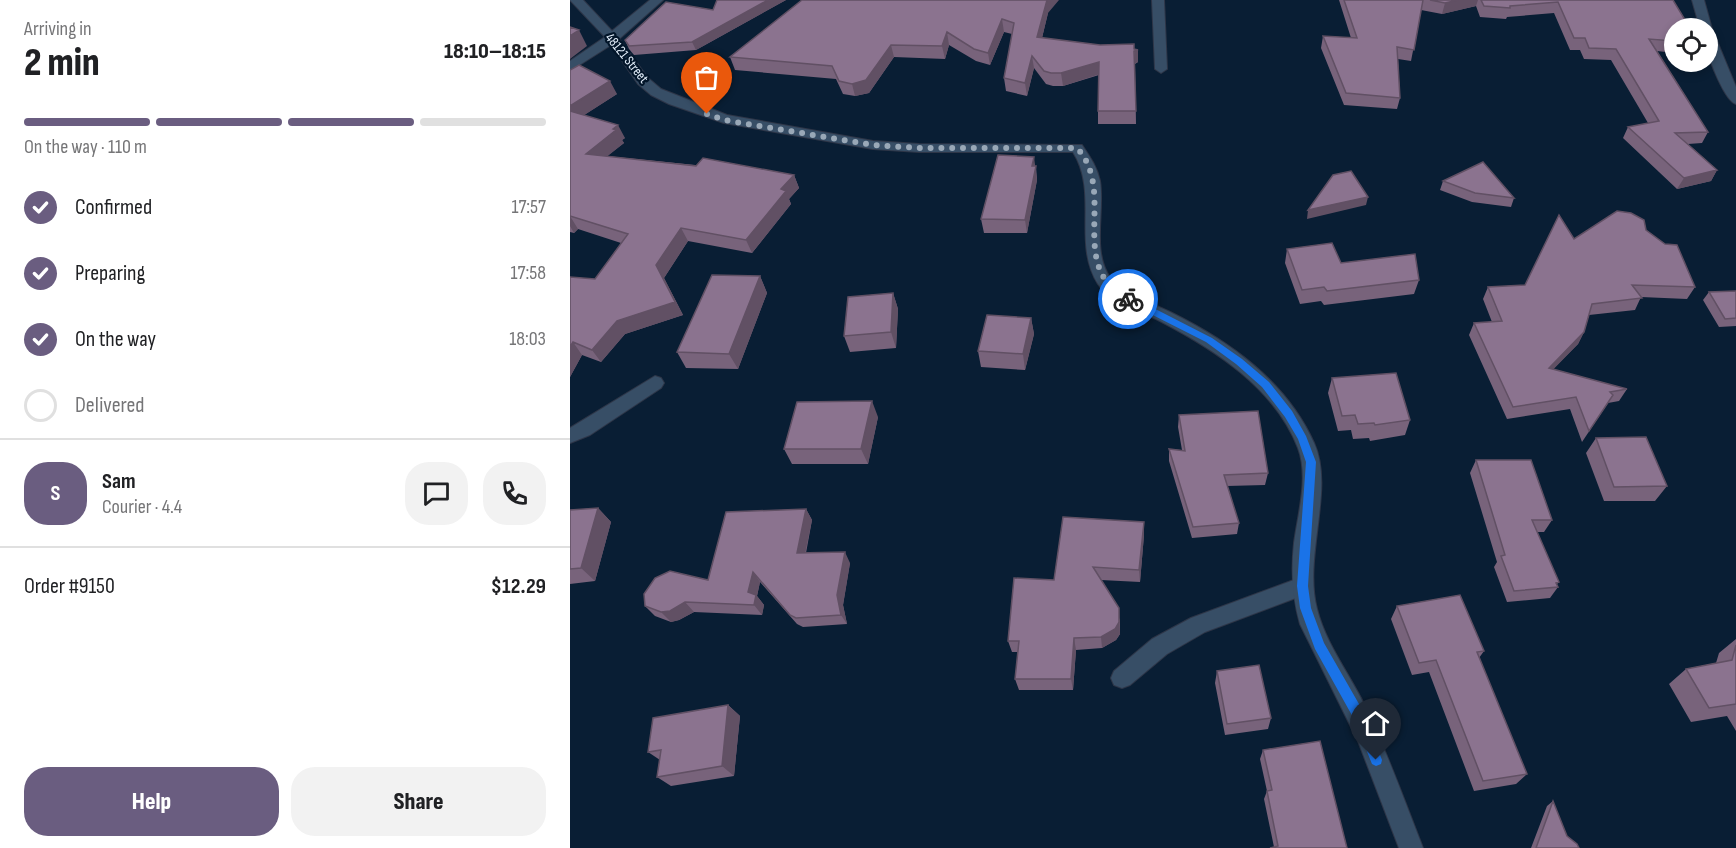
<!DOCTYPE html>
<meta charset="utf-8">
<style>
body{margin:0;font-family:"Sofia Sans Condensed",sans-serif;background:#f2f2f2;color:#202124;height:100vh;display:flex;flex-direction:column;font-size:22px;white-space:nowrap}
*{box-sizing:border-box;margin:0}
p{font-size:20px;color:#757577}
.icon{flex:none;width:33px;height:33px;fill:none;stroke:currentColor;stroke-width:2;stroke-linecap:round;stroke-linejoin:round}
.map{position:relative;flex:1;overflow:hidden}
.panel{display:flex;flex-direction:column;background:#fff;width:570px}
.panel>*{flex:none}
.tools{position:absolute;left:1094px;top:18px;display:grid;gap:12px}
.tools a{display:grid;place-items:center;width:54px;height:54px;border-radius:50%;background:#fff;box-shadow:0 3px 9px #0003;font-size:30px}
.pin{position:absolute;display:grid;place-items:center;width:51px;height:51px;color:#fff;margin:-62px -26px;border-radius:50% 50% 50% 0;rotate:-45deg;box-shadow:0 0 6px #0007}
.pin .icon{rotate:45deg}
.courier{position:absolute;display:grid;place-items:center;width:60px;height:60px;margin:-30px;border:4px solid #1a73e8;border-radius:50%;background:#fff;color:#222;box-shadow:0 2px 8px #0007}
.summary em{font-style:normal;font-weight:800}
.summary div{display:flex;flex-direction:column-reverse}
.summary{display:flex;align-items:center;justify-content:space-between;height:102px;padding:0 24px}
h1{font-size:39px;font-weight:800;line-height:45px}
.bar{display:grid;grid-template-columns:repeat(4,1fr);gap:9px 6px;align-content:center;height:72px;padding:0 24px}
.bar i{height:8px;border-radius:4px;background:#e0e0e0}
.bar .selected{background:#6a5d80}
.bar p{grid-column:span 4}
.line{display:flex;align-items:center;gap:15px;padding:0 24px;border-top:2px solid #e0e0e0}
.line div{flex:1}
.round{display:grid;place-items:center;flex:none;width:63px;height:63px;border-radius:24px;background:#f2f2f2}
ol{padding:0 24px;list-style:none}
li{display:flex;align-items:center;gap:18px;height:66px}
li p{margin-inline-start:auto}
li .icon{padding:6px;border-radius:50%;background:#6a5d80;color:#fff;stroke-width:4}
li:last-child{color:#757577}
li i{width:33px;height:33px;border:3px solid #e0e0e0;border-radius:50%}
.button{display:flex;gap:12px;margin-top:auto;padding:12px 24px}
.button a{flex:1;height:69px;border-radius:24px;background:#6a5d80;color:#fff;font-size:24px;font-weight:800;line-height:69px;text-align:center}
.button a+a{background:#f2f2f2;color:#202124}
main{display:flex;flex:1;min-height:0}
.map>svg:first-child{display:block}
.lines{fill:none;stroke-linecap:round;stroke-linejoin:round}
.service-casing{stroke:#2e3648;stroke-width:2}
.minor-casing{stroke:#2e3648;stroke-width:2}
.service{fill:#374e66;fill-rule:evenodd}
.minor{fill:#374e66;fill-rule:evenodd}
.wall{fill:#78637b}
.shaded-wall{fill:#615064}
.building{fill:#8b738f;stroke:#615064;stroke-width:1.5}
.route{fill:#1a73e8}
.done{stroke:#99a8b7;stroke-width:6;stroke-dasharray:0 10.8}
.labels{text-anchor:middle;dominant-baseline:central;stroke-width:4.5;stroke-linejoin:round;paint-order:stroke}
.far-street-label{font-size:14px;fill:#e7f2fe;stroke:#021529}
</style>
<main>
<section class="panel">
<div class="summary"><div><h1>2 min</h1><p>Arriving in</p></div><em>18:10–18:15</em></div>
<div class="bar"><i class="selected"></i><i class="selected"></i><i class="selected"></i><i></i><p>On the way · 110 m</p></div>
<ol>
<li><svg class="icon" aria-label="check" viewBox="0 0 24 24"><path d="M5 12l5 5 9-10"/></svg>Confirmed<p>17:57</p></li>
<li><svg class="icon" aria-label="check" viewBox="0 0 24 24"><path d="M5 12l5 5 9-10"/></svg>Preparing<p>17:58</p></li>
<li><svg class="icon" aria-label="check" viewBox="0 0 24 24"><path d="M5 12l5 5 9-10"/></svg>On the way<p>18:03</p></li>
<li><i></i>Delivered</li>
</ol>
<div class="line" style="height:108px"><b class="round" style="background:#6a5d80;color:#fff">S</b><div><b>Sam</b><p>Courier · 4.4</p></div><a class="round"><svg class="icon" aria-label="chat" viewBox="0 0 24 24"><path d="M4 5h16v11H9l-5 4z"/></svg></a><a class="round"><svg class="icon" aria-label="phone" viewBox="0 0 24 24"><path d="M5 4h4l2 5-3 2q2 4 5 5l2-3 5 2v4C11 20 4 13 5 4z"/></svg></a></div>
<div class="line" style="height:78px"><div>Order #9150</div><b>$12.29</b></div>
<div class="button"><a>Help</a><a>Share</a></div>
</section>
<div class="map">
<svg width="1166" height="848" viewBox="0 0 1166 848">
<rect width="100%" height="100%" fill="#091e34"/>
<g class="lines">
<defs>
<path id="service" d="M732,577L739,579L742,586L739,593L635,632L597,654L560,685L552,688L544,685L541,678L544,671L582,639L621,618Z"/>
<path id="minor" d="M0,0H13L42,31L80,0H93L49,39L78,78L91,89L157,115L303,141L349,144L512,145C520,157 527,167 530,181C535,212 521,252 541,279C554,297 581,302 600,312C659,341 716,381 744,443C765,489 733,556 747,609C756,645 781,676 797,710C818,755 835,802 853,848H829L788,741L730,624C722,596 721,571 724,543C728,513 739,477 728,448C705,388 644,349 590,321C569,310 541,304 528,284C502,243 529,193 503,152H349L303,149L154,123L99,104L81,95L68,84L41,45L0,71V61L35,37Z
M582,0H594L597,69L591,73L585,69Z
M1122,0H1134L1142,29L1166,87V104C1155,101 1139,60 1137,48C1136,42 1137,35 1137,28H1130Z
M85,376L91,378L94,383L91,388L20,435L0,443V428Z"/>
</defs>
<!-- service casing -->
<use href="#service" class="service-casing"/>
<!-- minor casing -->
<use href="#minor" class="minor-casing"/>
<!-- service -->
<use href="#service" class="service"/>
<!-- minor -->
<use href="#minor" class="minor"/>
</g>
<!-- wall -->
<path class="wall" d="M147,0H216L126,50L64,55L59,49L55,40L143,10Z
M769,0H1103L1104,53L1087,51L1138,132L1132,143L1118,144L1147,170L1141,181L1107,189L1053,138L1058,127L1078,123L1041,60L1014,59L1010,50H1000L984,13L937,17L936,19L910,17L906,6L872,14L851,10L841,61L828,59L830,98L827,109L774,105L751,48L753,36L781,38Z
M478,13L472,38L564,49L568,62L565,64L566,124H528V111L529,75L493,86H483L476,84L464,68L457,96L436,91L434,78L442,34L434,32L420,65L406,61L379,45L375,59L324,57L299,93L285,96L273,94L266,79L165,70L160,57Z
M0,70L47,94L14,115L55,138L52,140L54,143L37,156L224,175L229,188L219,199L221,204L182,253L118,241L94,278L113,315L55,334L31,362L12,355L0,377V277L25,279L51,243L8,229L4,233L0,232Z
M465,166H466L467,180L457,233H414L411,219Z
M873,181L944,198L941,207L902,202L870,190Z
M1076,230L1125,287L1117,299L1071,297L1065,310L1019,315L1014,332L1008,344L983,369L1057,389L1049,401L1038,403L1012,442L1000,409L937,419L899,335L904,323L922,322L913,299L918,287L955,285L1004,239Z
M717,249L771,263L849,280L844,294L754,305L751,301L730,304L715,263Z
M190,276L197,293L168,369L116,368L107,352Z
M1166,291V326L1149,327L1133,300L1139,292Z
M323,293L328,309L326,348L280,352L274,336Z
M461,318L464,334L455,370L411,367L408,351Z
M762,378L840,420L835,435L800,441L799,438L783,439L781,430L768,431L758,393Z
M609,415L698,473L695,485L657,486L669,523L667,534L622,538L599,461V449L612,450L608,427Z
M308,417L298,464H222L214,449Z
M1026,438L1097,486L1085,501H1034L1016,453Z
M906,460L982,520L974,532H967L989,582L987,584L988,587L980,598L937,602L924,567L927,562L900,473Z
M28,508L41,522L25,581L0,584V510Z
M236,509L242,520L236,553L280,563L273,605L277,624L233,627L227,624L190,582L187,596L194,605L192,615L124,612L109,620L101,622L85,616L75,606L138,580Z
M574,535L570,582L531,580L550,620V634L546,640L532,648L506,650L503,690H449L445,679L448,652H442L438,641L484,580Z
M827,606L914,651L909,658L957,774L946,784L904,791L859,672L842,675L821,619Z
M1166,639V731L1157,716L1121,722L1099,684L1116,669L1146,663L1149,653Z
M647,671L701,718L698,729L655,735L645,683Z
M158,705L170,716L164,776L101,786L87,777L90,760L78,752Z
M693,750L777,848L704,847L694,799L697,791L690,759Z
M983,801L997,836L1009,848H961L977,806Z"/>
<!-- shaded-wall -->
<path class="shaded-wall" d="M198,0H216L126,50L122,42Z
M477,0H489L478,13L469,50L467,37Z
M888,0H908L906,6L872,14L875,3Z
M432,19L434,32L420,65L418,53Z
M9,30L17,46L0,59V36Z
M377,32L379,45L375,59L372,46Z
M321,45L324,57L299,93L285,96L282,84Z
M568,50V62L564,64L565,51Z
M462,56L464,68L457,96L455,83Z
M529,62L530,74L493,86L491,73Z
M40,81L47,94L2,123L0,119V106Z
M48,125L55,138L52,140L54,143L24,167L16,154Z
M464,157L467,180L457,233L455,220Z
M1147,170L1141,181L1107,189L1114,178Z
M224,175L229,188L219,199L221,204L182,253L176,240L211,189Z
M798,197L796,205L737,219L738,210Z
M0,216L8,229L4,233L0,226Z
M111,228L118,241L94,278L113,315L55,334L31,362L22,350L86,265Z
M190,276L197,293L168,369L159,354Z
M323,293L328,309L326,348L321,332Z
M461,318L464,334L455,370L453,354Z
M1014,332L1008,344L973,380L979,368Z
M3,342L12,355L0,377V347Z
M302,401L308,417L298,464L291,449Z
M28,508L41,522L25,581L11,568Z
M236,509L242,520L233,564L227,553Z
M574,522V535L570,582L569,570Z
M275,552L280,563L273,605L277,624L271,615L267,595Z
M183,572L190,582L187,596L194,605L192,615L184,605L178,592Z
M115,602L124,612L109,620L101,622L91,612Z
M549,608L550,634L546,640L532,648L531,637Z
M504,638L506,650L503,690L501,679Z
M158,705L170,716L164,776L152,766Z"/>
<!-- building -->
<path class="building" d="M147,0H198L122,42L59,46L55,40L96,2L143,10Z
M232,0H477L467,37L530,45L564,44V49L568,50L564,51L566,111H528L529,62L491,73H481L474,71L462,56L455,83L434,78L444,23L432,19L418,53L404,49L377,32L372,46L321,45L296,80L282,84L269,81L262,66L160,57Z
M774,0H853L844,50L827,47L830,98L776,93L753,36L787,38Z
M860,0H888L875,3Z
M911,0H1103L1120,28H1104V41L1079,39L1138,132L1105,133L1147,170L1114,178L1058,127L1089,121L1046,49L1019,48L1015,38H1004L988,2L940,6V8L914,6Z
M0,27L9,30L0,36Z
M9,65L40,81L0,106V70Z
M0,111L48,125L43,129L46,130L16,154L126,166L133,158L224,175L211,189L216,191L176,240L111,228L86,265L105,302L47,321L22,350L3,342L0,347V277L25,279L58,234L0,216Z
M428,155L464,157L462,166H466L455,220L411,219Z
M913,162L944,198L905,193L873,181Z
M781,171L798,197L738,210L763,175Z
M1047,211L1061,213L1074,220L1076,230L1095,244L1107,245L1125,287L1062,285L1072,298L1022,304L1014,332L979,368L1057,389L1040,392L1043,395L1019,431L1006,397L943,407L904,323L932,321L918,287L955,285L989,215L1004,239Z
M762,243L771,263L845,254L849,280L757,291L754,287L732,290L717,249Z
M142,275L190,276L159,354L107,352Z
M1166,291V318L1155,319L1139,292Z
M323,293L321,332L274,336L278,297Z
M417,315L461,318L453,354L408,351Z
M826,373L840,420L805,425L804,423L788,424L785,415L772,416L762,378Z
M302,401L291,449H214L227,402Z
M688,411L698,473L654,475L669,523L623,527L599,449L615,451L609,415Z
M1076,437L1097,486L1044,487L1026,438Z
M906,460H961L982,520H962L989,582L986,583L988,587L944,591L931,556L935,555Z
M28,508L11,568L0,569V510Z
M236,509L227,553L275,552L267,595L271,615L226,618L220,615L183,572L178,592L186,595L184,605L115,602L100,611L91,612L75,606L74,594L85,578L100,571L138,580L156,512Z
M493,517L574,522L569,570L523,567L549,608V622L545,629L531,637L504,638L501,679H445L449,641H438L444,578L484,580Z
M890,595L914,651L907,652L957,774L913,781L866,660L849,663L827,606Z
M1166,645V704L1139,708L1116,669L1162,660Z
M689,665L701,718L657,724L647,671Z
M158,705L152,766L87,777L91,750L78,752L83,718Z
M750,741L777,848H700L708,846L697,791L702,790L693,750Z
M983,801L997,836L1007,844L1009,848H966Z"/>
<!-- route -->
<path class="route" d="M558,295L642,338L672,359L699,382L722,411L736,436L746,462L738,586L741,608L754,643L793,711L812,760L811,764L806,766L802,764L784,719L745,649L730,608L727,586L736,462L728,439L715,417L692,387L666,364L636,342L555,301L554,299Z"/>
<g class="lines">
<!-- done -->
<path class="done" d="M137,114L154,120L303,145L349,148H507C548,192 495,267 558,299"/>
</g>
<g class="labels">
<!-- far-street labels -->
<g class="far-street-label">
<text transform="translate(57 58) rotate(51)">48121 Street</text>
</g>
</g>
</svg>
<div class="tools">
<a><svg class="icon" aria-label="locate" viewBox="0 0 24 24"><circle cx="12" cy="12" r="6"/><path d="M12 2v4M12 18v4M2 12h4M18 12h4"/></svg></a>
</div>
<div class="pin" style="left:137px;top:114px;background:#ea580c"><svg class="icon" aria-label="bag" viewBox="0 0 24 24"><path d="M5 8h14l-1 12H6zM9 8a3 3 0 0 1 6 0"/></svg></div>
<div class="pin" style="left:806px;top:760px;background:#1f2937"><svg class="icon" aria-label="home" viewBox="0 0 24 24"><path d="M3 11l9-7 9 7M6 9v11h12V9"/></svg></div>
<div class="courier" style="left:558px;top:299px"><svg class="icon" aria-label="bike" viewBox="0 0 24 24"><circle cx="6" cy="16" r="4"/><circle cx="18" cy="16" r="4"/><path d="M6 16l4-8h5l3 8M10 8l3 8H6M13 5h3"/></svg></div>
</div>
</main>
